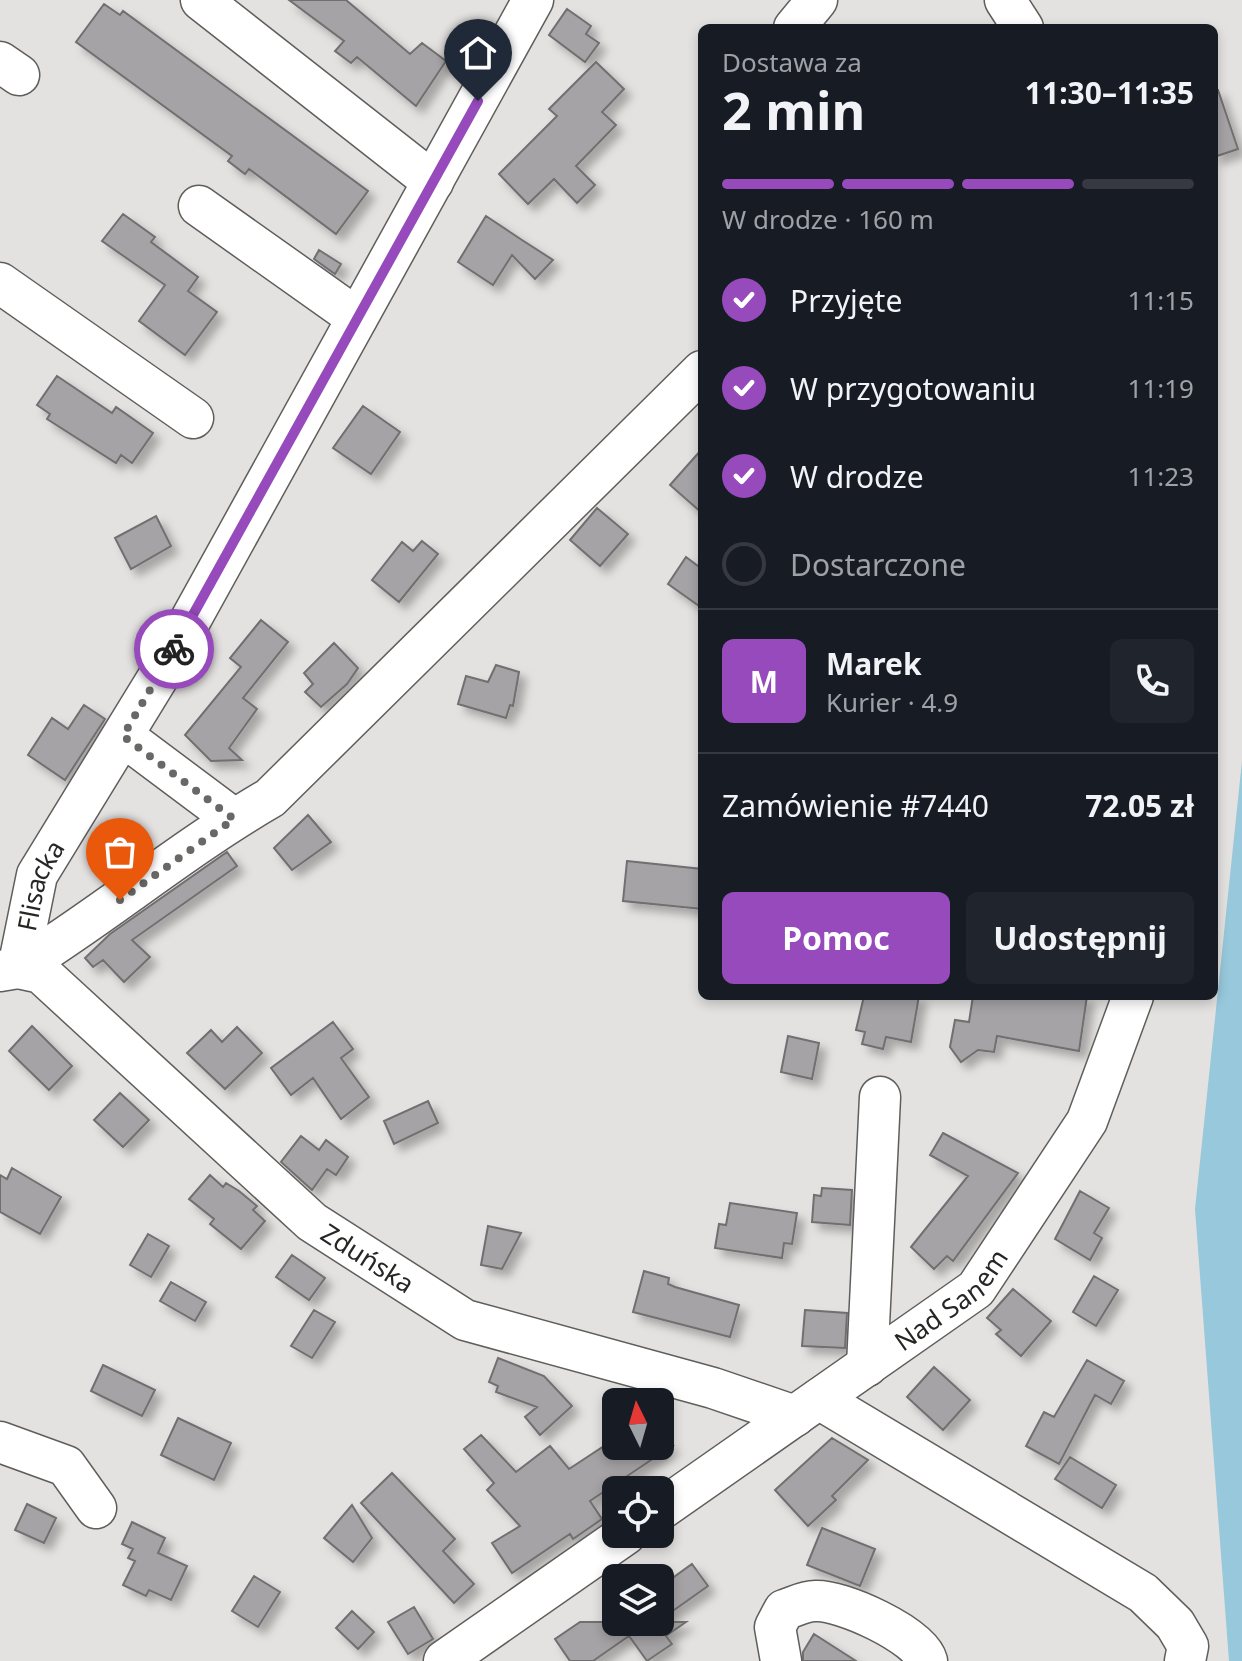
<!DOCTYPE html>
<html lang="pl">
<meta charset="utf-8">
<style>
body{margin:0;font-family:"Noto Sans",sans-serif;background:#20242c;color:#f1f3f6;height:100vh;display:flex;flex-direction:column;font-size:30px;white-space:nowrap}
*{box-sizing:border-box;margin:0}
p{font-size:26px;color:#9ea1a6}
.icon{flex:none;width:44px;height:44px;fill:none;stroke:currentColor;stroke-width:2;stroke-linecap:round;stroke-linejoin:round}
.map{position:relative;flex:1;overflow:hidden}
.side{position:absolute;left:698px;top:24px;width:520px;height:976px;display:flex;flex-direction:column;background:#171b24;border-radius:12px;box-shadow:0 4px 12px #0003}
.side>*{flex:none}
.needle{width:52px;rotate:355deg}
.fabs{position:absolute;left:602px;top:1388px;display:grid;gap:16px}
.fabs a{display:grid;place-items:center;width:72px;height:72px;border-radius:12px;background:#171b24;box-shadow:0 4px 12px #0003;font-size:40px}
.pin{position:absolute;display:grid;place-items:center;width:68px;height:68px;color:#fff;margin:-82px -34px;border-radius:50% 50% 50% 0;rotate:-45deg;box-shadow:0 0 8px #0007}
.pin .icon{rotate:45deg}
.courier{position:absolute;display:grid;place-items:center;width:80px;height:80px;margin:-40px;border:6px solid #964abc;border-radius:50%;background:#fff;color:#222;box-shadow:0 2px 10px #0007}
.head em{font-style:normal;font-weight:700}
.head div{display:flex;flex-direction:column-reverse}
.head{display:flex;align-items:center;justify-content:space-between;height:136px;padding:0 24px}
h1{font-size:52px;font-weight:700;line-height:60px}
.bar{display:grid;grid-template-columns:repeat(4,1fr);gap:12px 8px;align-content:center;height:96px;padding:0 24px}
.bar i{height:10px;border-radius:6px;background:#363941}
.bar .active{background:#964abc}
.bar p{grid-column:span 4}
.line{display:flex;align-items:center;gap:20px;padding:0 24px;border-top:2px solid #363941}
.line div{flex:1}
.round{display:grid;place-items:center;flex:none;width:84px;height:84px;border-radius:12px;background:#20242c}
ol{padding:0 24px;list-style:none}
li{display:flex;align-items:center;gap:24px;height:88px}
li p{margin-inline-start:auto}
li .icon{padding:8px;border-radius:50%;background:#964abc;color:#fff;stroke-width:4}
li:last-child{color:#9ea1a6}
li i{width:44px;height:44px;border:4px solid #363941;border-radius:50%}
.primary-button{display:flex;gap:16px;margin-top:auto;padding:16px 24px}
.primary-button a{flex:1;height:92px;border-radius:12px;background:#964abc;color:#fff;font-size:32px;font-weight:700;line-height:92px;text-align:center}
.primary-button a+a{background:#20242c;color:#f1f3f6}
.map>svg:first-child{display:block}
.water{fill:#97c8db}
.building{fill:#a5a3a5;stroke:#716f71;stroke-width:2;filter:url(#shadow)}
.lines{fill:none;stroke-linecap:round;stroke-linejoin:round}
.minor-casing{stroke:#5f5e5b;stroke-width:43}
.minor{stroke:#fff;stroke-width:40}
.done{stroke:#696866;stroke-width:8;stroke-dasharray:0 14.4}
.route{stroke:#964abc;stroke-width:10}
.labels{text-anchor:middle;dominant-baseline:central;stroke-width:8;stroke-linejoin:round;paint-order:stroke}
.street-label{font-size:26px;fill:#272625;stroke:#fff}
</style>
<div class="map">
<svg width="1242" height="1661" viewBox="0 0 1242 1661">
<defs>
<filter id="shadow"><feDropShadow dx="7" dy="7" stdDeviation="4" flood-color="#0004"/></filter>
</defs>
<rect width="100%" height="100%" fill="#e4e2e0"/>
<!-- water -->
<path class="water" d="M1242,761V1661H1229L1195,1209Z"/>
<!-- building -->
<path class="building" d="M289,0H346L410,54L422,43L446,61L416,106L357,57L351,63L335,51L344,41Z
M104,4L120,15L123,11L368,191L336,234L249,169L245,174L228,161L232,156L76,42Z
M567,9L591,26L586,34L599,43L585,62L549,35Z
M596,62L624,89L602,112L616,125L576,166L595,185L577,203L554,179L528,204L499,174L557,116L549,109Z
M1214,90H1218L1238,149L1214,157Z
M123,214L155,237L151,242L198,277L188,291L217,312L185,355L139,321L165,285L102,241Z
M486,216L522,240L553,260L535,279L512,255L493,285L458,262Z
M319,250L341,264L335,274L314,259Z
M57,376L112,413L116,407L153,433L132,463L121,455L116,463L47,419L50,414L37,405Z
M363,406L400,432L371,474L333,448Z
M702,449V513L670,485Z
M597,508L628,534L600,566L570,540Z
M156,516L171,546L131,569L115,538Z
M422,541L438,554L399,602L372,580L402,542L413,551Z
M686,557L702,569V608L668,584Z
M261,620L288,642L243,698L257,709L229,748L242,760L211,761L185,735L241,667L230,658Z
M334,643L358,668L347,684L321,707L305,692L313,684L304,673Z
M496,665L519,672L513,706L510,705L506,718L458,704L466,676L488,682Z
M84,705L105,719L65,780L28,755L52,718L68,729Z
M308,815L331,842L292,870L274,848Z
M227,852L237,866L132,940L150,957L124,982L103,960L93,967L85,958L110,934Z
M627,861L702,869V909L623,901Z
M864,996H919L911,1042L886,1037L883,1049L862,1044L865,1032L856,1030Z
M973,996H1087L1079,1051L997,1036L994,1052L978,1050L961,1062L950,1047L955,1020L969,1022Z
M333,1022L353,1049L341,1058L369,1097L341,1119L313,1078L291,1095L271,1068Z
M32,1026L72,1066L49,1090L9,1051Z
M237,1027L262,1053L225,1089L187,1053L211,1030L222,1042Z
M788,1036L819,1043L812,1079L781,1072Z
M120,1093L149,1120L123,1147L94,1120Z
M428,1101L438,1123L394,1144L384,1121Z
M943,1133L1018,1173L953,1261L947,1256L934,1269L911,1247L968,1176L930,1155Z
M301,1136L319,1150L326,1140L348,1157L336,1175L327,1169L312,1190L281,1162Z
M12,1168L61,1197L40,1234L0,1212V1175L7,1179Z
M210,1175L223,1187L226,1183L239,1191L257,1206L253,1210L265,1221L241,1249L210,1224L214,1219L189,1199Z
M822,1188L852,1190L850,1225L812,1222L814,1195L821,1196Z
M1080,1191L1109,1208L1094,1233L1102,1238L1090,1260L1055,1239Z
M730,1203L797,1213L792,1244L784,1243L782,1258L715,1248L719,1224L726,1225Z
M488,1226L521,1233L502,1269L481,1265Z
M148,1234L169,1246L151,1277L130,1265Z
M292,1255L325,1278L309,1300L276,1277Z
M644,1271L669,1278L668,1284L675,1287L739,1305L730,1337L633,1312Z
M1094,1276L1118,1290L1096,1326L1073,1312Z
M171,1282L206,1302L195,1321L160,1301Z
M1013,1289L1051,1321L1021,1356L996,1334L1001,1330L987,1318Z
M314,1310L335,1322L312,1358L291,1346Z
M805,1310L847,1313L845,1348L802,1346Z
M498,1358L544,1376L572,1406L540,1435L525,1417L537,1407L496,1392L498,1386L489,1382Z
M1087,1360L1124,1381L1111,1404L1095,1395L1059,1464L1026,1446L1044,1412L1054,1417Z
M103,1365L155,1390L142,1416L91,1391Z
M934,1367L970,1400L943,1430L907,1397Z
M178,1418L231,1443L214,1480L161,1455Z
M481,1435L516,1472L550,1446L569,1469L604,1446H672L590,1501L602,1519L573,1539L570,1534L512,1573L492,1543L520,1526L487,1490L494,1483L464,1449Z
M832,1438L868,1460L832,1496L836,1500L808,1526L775,1490Z
M1070,1457L1116,1485L1102,1508L1055,1479Z
M392,1473L455,1539L443,1551L474,1584L454,1603L361,1503Z
M27,1504L56,1518L44,1543L15,1530Z
M352,1505L372,1538L353,1562L324,1538Z
M132,1522L165,1538L158,1553L187,1566L171,1600L149,1590L146,1596L123,1585L135,1561L128,1558L133,1549L122,1544Z
M822,1528L875,1549L860,1586L807,1565Z
M692,1564L708,1586L660,1620V1587Z
M254,1576L280,1592L258,1627L232,1611Z
M414,1607L433,1639L408,1654L388,1622Z
M352,1611L374,1632L358,1649L336,1628Z
M580,1622H686L666,1636L672,1644L647,1661L629,1636L593,1661H570L555,1639Z
M814,1634L856,1661H803V1652Z"/>
<g class="lines">
<defs>
<g id="minor">
<path d="M201,0L433,182"/>
<path d="M1005,0L1023,28"/>
<path d="M794,28L817,0"/>
<path d="M0,62L19,75"/>
<path d="M199,206L357,318"/>
<path d="M0,283L193,418"/>
<path d="M123,736L234,819"/>
<path id="s1" d="M18,968L41,973L312,1222L465,1320L713,1388L795,1416"/>
<path d="M18,968C104,915 182,849 270,798L702,371"/>
<path id="s2" d="M0,971L18,968L37,875L165,666L533,0"/>
<path d="M867,1366L880,1097"/>
<path d="M819,1399L1143,1593L1175,1624L1188,1646L1185,1661"/>
<path d="M0,1442L66,1466L96,1508"/>
<path id="s3" d="M660,1510L976,1289L1087,1121L1133,996"/>
<path d="M444,1661L626,1534"/>
<path d="M781,1661L775,1627L784,1610C794,1607 804,1601 815,1601C840,1599 920,1635 927,1661"/>
</g>
</defs>
<!-- minor casing -->
<use href="#minor" class="minor-casing"/>
<!-- minor -->
<use href="#minor" class="minor"/>
</g>
<g class="lines">
<!-- done -->
<path class="done" d="M120,900L234,819L123,736L174,649"/>
<!-- route -->
<path class="route" d="M174,649L478,101"/>
</g>
<g class="labels">
<!-- street labels -->
<g class="street-label">
<text stroke="none"><textPath href="#s2" startOffset="104">Flisacka</textPath></text>
<text stroke="none"><textPath href="#s1" startOffset="458">Zduńska</textPath></text>
<text stroke="none"><textPath href="#s3" startOffset="360">Nad Sanem</textPath></text>
</g>
</g>
</svg>
<div class="fabs">
<a><svg class="needle" viewBox="-14 -14 28 28"><path d="M0-13l5 13h-10z" fill="#e53935"/><path d="M0 13l5-13h-10z" fill="#9ea1a6"/></svg></a>
<a><svg class="icon" aria-label="locate" viewBox="0 0 24 24"><circle cx="12" cy="12" r="6"/><path d="M12 2v4M12 18v4M2 12h4M18 12h4"/></svg></a>
<a><svg class="icon" aria-label="layers" viewBox="0 0 24 24"><path d="M12 4l9 5-9 5-9-5zM3 14l9 5 9-5"/></svg></a>
</div>
<div class="pin" style="left:120px;top:900px;background:#ea580c"><svg class="icon" aria-label="bag" viewBox="0 0 24 24"><path d="M5 8h14l-1 12H6zM9 8a3 3 0 0 1 6 0"/></svg></div>
<div class="pin" style="left:478px;top:101px;background:#1f2937"><svg class="icon" aria-label="home" viewBox="0 0 24 24"><path d="M3 11l9-7 9 7M6 9v11h12V9"/></svg></div>
<div class="courier" style="left:174px;top:649px"><svg class="icon" aria-label="bike" viewBox="0 0 24 24"><circle cx="6" cy="16" r="4"/><circle cx="18" cy="16" r="4"/><path d="M6 16l4-8h5l3 8M10 8l3 8H6M13 5h3"/></svg></div>
<section class="side">
<div class="head"><div><h1>2 min</h1><p>Dostawa za</p></div><em>11:30–11:35</em></div>
<div class="bar"><i class="active"></i><i class="active"></i><i class="active"></i><i></i><p>W drodze · 160 m</p></div>
<ol>
<li><svg class="icon" aria-label="check" viewBox="0 0 24 24"><path d="M5 12l5 5 9-10"/></svg>Przyjęte<p>11:15</p></li>
<li><svg class="icon" aria-label="check" viewBox="0 0 24 24"><path d="M5 12l5 5 9-10"/></svg>W przygotowaniu<p>11:19</p></li>
<li><svg class="icon" aria-label="check" viewBox="0 0 24 24"><path d="M5 12l5 5 9-10"/></svg>W drodze<p>11:23</p></li>
<li><i></i>Dostarczone</li>
</ol>
<div class="line" style="height:144px"><b class="round" style="background:#964abc;color:#fff">M</b><div><b>Marek</b><p>Kurier · 4.9</p></div><a class="round"><svg class="icon" aria-label="phone" viewBox="0 0 24 24"><path d="M5 4h4l2 5-3 2q2 4 5 5l2-3 5 2v4C11 20 4 13 5 4z"/></svg></a></div>
<div class="line" style="height:104px"><div>Zamówienie #7440</div><b>72.05 zł</b></div>
<div class="primary-button"><a>Pomoc</a><a>Udostępnij</a></div>
</section>
</div>
